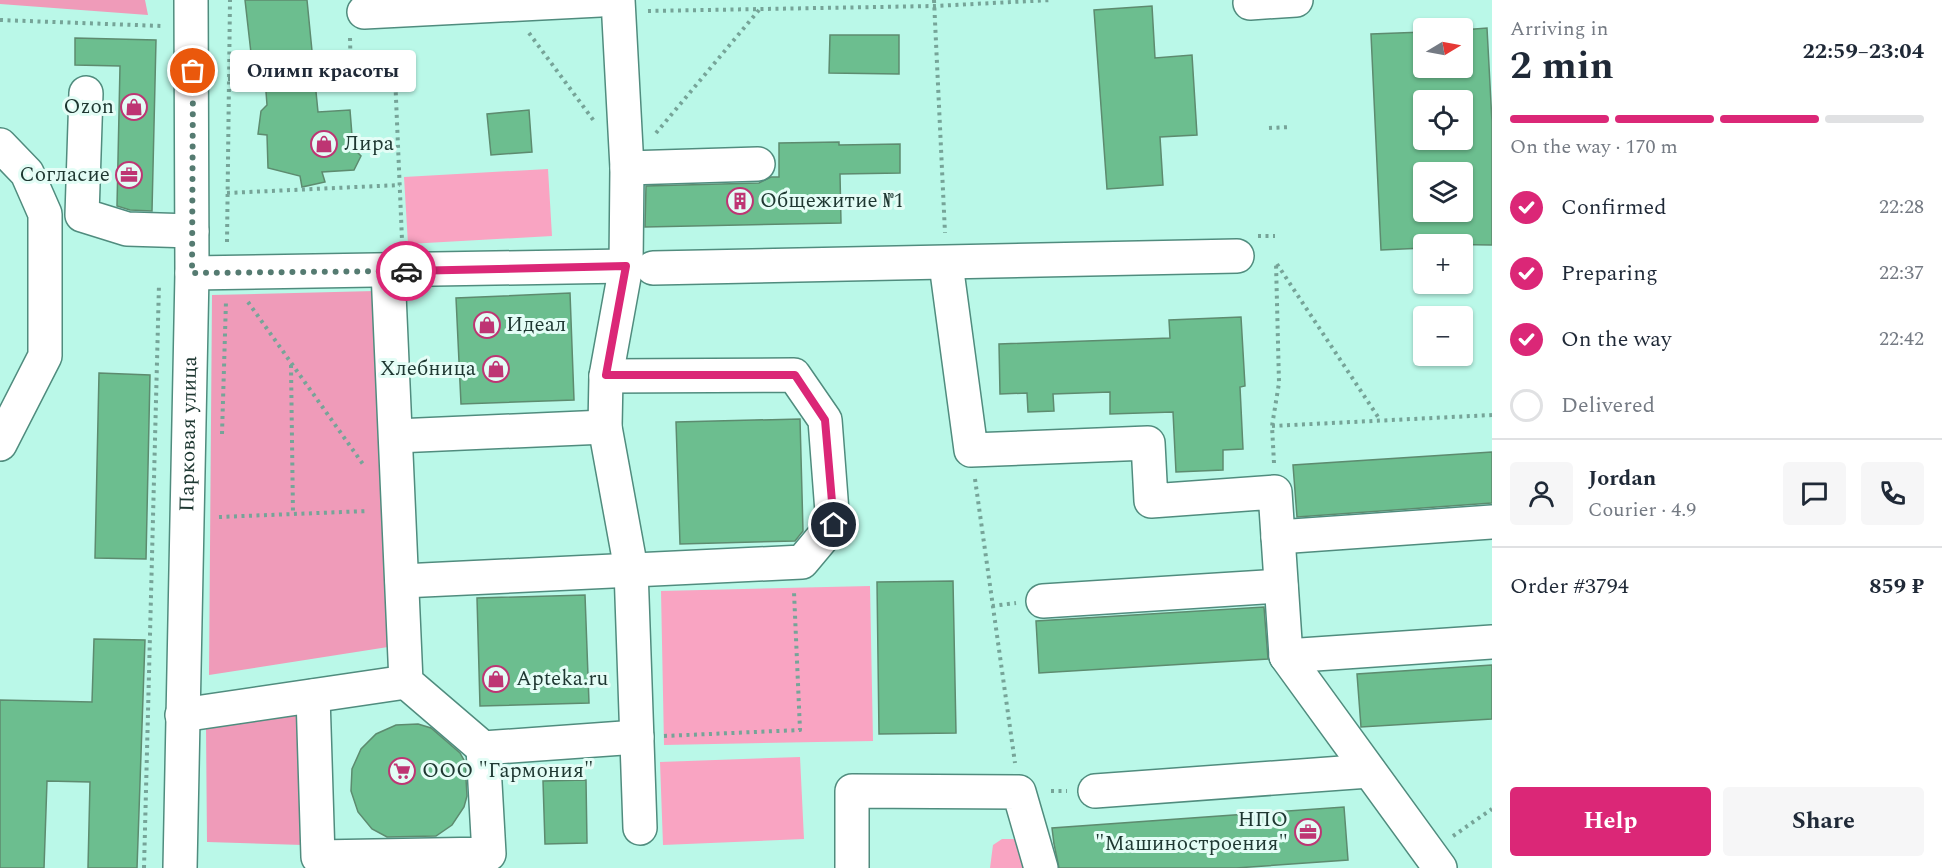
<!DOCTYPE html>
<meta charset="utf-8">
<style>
body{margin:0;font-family:Spectral,serif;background:#f6f6f7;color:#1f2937;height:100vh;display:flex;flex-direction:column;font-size:22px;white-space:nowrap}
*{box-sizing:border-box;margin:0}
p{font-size:20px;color:#747a83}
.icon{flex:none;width:33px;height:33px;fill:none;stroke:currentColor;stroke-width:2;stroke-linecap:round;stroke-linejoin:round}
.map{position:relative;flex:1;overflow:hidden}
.sheet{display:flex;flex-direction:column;background:#fff;width:450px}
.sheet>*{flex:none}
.needle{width:39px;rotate:80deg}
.controls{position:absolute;left:1413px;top:18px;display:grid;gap:12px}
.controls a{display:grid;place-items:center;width:60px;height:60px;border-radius:6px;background:#fff;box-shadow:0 2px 4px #0004;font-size:30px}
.pin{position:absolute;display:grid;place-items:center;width:51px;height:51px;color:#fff;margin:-26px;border:3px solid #fff;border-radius:50%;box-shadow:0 2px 6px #0007}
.courier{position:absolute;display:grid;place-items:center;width:60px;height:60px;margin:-30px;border:4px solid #db2777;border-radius:50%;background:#fff;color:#222;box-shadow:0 2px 8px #0007}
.bubble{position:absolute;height:42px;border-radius:6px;background:#fff;box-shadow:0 2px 4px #0004;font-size:20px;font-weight:700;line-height:42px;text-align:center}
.head em{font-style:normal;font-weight:700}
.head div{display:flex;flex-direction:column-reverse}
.head{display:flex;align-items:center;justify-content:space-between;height:102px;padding:0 18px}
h1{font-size:39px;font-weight:700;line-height:45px}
.bar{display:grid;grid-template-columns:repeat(4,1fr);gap:9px 6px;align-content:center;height:72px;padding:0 18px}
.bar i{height:8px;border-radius:4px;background:#e0e1e3}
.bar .selected{background:#db2777}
.bar p{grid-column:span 4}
.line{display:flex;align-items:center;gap:15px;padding:0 18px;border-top:2px solid #e0e1e3}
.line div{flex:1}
.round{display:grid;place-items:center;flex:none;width:63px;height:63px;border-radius:6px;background:#f6f6f7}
ol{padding:0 18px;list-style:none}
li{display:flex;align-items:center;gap:18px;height:66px}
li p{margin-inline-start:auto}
li .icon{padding:6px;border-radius:50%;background:#db2777;color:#fff;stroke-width:4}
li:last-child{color:#747a83}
li i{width:33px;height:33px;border:3px solid #e0e1e3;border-radius:50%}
.primary-button{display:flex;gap:12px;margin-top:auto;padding:12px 18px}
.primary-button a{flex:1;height:69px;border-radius:6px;background:#db2777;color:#fff;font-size:24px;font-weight:700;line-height:69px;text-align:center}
.primary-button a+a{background:#f6f6f7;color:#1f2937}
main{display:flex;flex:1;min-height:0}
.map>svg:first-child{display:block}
.green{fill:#f9a4c2}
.forest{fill:#ef9bb9}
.building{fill:#6cbe8f;stroke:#5d8b6f;stroke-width:1.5;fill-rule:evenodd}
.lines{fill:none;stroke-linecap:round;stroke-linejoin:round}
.minor-casing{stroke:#508c7e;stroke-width:36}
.path{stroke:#76a498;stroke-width:4;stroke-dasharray:3 4.5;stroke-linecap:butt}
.minor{stroke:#fff;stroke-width:33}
.done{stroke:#557b71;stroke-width:6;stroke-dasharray:0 10.8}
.route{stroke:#db2777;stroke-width:8}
.labels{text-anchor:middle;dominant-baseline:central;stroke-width:6;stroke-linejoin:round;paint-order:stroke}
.poi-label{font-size:21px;fill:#1e3731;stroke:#e4fdf6;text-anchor:start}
.street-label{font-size:21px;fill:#1e3731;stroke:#e4fdf6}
</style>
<main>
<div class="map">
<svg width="1492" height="868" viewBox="0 0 1492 868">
<rect width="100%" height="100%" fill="#baf8e8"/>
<!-- green -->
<path class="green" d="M548,169L552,236L408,244L404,177Z
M870,586L873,741L664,745L661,591Z
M800,757L804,839L663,845L660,762Z
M1002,839H1014L1020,848L1023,868H990L993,845Z"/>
<!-- forest -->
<path class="forest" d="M0,0H145L148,15L0,4Z
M375,291L388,647L209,675L212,295Z
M298,714L303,845L207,842L206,727Z"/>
<!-- building -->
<path class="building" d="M245,0H307L318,112L350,110L353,148L361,156L354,170L322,172L325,182L302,187L300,176L268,168L267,135L258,134L261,111L267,105L263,52L251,53Z
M1152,6L1155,58L1192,55L1197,135L1160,137L1163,185L1107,189L1094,10Z
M1487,28L1492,122V245L1424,244V248L1381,250L1371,34L1424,32V68H1462V30ZM1424,100H1462V140H1424ZM1424,172H1462V212H1424Z
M830,35H899V74L829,73Z
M75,38L156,40L152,211L130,210L117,206L120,66L75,65Z
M529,110L532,152L491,155L487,114Z
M839,142V145L900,144V173L840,174L841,223L645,227L646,186L759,183L771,177H779V143Z
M570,293L574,400L461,404L456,298Z
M1241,317L1245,386L1240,387L1243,449L1223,450V470L1176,472L1173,412L1110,414V392L1053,394L1054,411L1028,412L1027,393L1000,394L999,344L1170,338L1169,320Z
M99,373L150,375L146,559L95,558Z
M800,419L803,531L795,541L680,544L676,422Z
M1492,452V503L1297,517L1293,465Z
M953,581L956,733L879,734L877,582Z
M585,595L589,703L480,706L477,598Z
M1264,607L1268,659L1039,673L1036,621Z
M94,639L145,640L137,868H88L90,782L47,781L44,868H0V700L92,702Z
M1492,665V719L1361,727L1357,674Z
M418,724L431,728L460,753L465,762L467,796L464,807L452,825L436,836L387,837L372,829L358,812L351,791L352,769L361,749L376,734L396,725Z
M586,780L587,843L545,844L543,781Z
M1344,807L1348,860L1236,868H1059L1054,844L1052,828Z"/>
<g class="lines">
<defs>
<g id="minor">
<path d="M618,0L627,168L626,266L606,376L605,427L631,569L640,828"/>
<path d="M1250,3L1296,0"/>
<path d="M364,12L600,0"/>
<path d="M86,93L82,215L127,229L192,231"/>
<path d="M0,145L27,173L45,214V356L0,444"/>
<path d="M627,168L758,164"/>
<path d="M946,264L971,450L1148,443L1151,501L1275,492L1286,656L1440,868"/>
<path d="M653,268L1237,256"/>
<path d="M388,271L406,682L483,748L637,737"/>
<path d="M192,273L626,266"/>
<path d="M396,436L605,427"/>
<path d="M1278,537L1492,522"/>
<path d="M402,581L802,562L833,525L825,420L794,375L606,376"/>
<path d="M1043,601L1281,586"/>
<path d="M1286,656L1492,642"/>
<path d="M313,696L318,857L489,854L483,748"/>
<path d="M182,715L406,682"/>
<path d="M1095,791L1369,771"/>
<path id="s1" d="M180,868L192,273L191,0"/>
<path d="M852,868V791L1019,792L1041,868"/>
</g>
</defs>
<!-- minor casing -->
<use href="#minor" class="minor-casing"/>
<!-- path -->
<path class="path" d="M934,0L945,233
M648,11L934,6L1052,0
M0,20L162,26
M529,33L594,121
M350,38L351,77
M315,77L395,75L402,240
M228,79L265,78
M1269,128L1290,127
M656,133L759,10
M227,193L400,185
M1258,236H1275
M227,242L230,0
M1277,264L1380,420
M248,302L365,467
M291,365L293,514
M1272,426L1492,415
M222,434L226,301
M1274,463L1272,426L1279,383L1276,263
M975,479L1015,763
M219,517L368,511
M992,606L1016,603
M664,736L800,730L794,592
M1051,791H1067
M1453,836L1492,809
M144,868L159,284"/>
<!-- minor -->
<use href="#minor" class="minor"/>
</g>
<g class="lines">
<!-- done -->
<path class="done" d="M193,71L192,273L406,271"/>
<!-- route -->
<path class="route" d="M406,271L626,266L606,375H795L825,420L834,525"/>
</g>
<!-- icons -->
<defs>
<symbol id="shop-ring" viewBox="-11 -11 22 22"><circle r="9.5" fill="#e4fdf6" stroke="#be3573" stroke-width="1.5"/><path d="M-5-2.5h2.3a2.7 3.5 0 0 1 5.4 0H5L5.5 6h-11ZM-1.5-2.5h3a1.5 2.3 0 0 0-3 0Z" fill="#be3573"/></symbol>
<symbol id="office-ring" viewBox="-11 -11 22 22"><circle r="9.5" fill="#e4fdf6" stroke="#be3573" stroke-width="1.5"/><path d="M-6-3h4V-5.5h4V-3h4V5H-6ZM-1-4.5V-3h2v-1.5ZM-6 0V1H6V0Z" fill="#be3573"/></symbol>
<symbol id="building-ring" viewBox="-11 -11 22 22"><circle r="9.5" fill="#e4fdf6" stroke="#be3573" stroke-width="1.5"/><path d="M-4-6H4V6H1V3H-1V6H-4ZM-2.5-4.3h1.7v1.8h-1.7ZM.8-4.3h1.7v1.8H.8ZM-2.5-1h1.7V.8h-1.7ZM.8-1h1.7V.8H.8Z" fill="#be3573"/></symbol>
<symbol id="supermarket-ring" viewBox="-11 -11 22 22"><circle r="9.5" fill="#e4fdf6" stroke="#be3573" stroke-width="1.5"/><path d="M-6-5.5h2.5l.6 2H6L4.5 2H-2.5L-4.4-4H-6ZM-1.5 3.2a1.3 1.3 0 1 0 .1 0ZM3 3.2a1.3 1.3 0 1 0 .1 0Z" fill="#be3573"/></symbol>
</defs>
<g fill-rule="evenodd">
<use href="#shop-ring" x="119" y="92" width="30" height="30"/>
<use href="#shop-ring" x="309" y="129" width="30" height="30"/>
<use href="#office-ring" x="114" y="160" width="30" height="30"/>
<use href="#building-ring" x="725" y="186" width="30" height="30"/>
<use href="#shop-ring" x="472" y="310" width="30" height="30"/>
<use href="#shop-ring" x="481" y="354" width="30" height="30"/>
<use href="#shop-ring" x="481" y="664" width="30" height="30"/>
<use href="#supermarket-ring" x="387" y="756" width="30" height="30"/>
<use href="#office-ring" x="1293" y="817" width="30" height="30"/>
</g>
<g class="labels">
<!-- poi labels -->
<g class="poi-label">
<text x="114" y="107" text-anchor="end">Ozon</text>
<text x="344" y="144">Лира</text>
<text x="110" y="175" text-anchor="end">Согласие</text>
<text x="760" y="201">Общежитие №1</text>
<text x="506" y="325">Идеал</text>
<text x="476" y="369" text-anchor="end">Хлебница</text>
<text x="516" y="679">Apteka.ru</text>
<text x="422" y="771">ООО "Гармония"</text>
<text x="1288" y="820" text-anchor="end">НПО<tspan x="1288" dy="24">"Машиностроения"</tspan></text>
</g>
<!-- street labels -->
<g class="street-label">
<text stroke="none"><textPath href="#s1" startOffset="434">Парковая улица</textPath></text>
</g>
</g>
</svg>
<div class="controls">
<a><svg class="needle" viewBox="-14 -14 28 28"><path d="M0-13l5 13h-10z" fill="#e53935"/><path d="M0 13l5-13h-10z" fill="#747a83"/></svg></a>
<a><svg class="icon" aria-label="locate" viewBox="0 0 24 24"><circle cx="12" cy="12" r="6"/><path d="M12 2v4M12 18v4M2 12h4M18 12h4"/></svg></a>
<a><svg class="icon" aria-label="layers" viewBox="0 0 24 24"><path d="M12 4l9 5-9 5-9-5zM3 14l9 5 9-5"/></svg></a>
<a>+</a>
<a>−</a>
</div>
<div class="pin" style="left:193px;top:71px;background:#ea580c"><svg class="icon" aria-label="bag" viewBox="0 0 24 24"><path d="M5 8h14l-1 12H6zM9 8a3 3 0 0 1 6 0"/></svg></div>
<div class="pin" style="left:834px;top:525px;background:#1f2937"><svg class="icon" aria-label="home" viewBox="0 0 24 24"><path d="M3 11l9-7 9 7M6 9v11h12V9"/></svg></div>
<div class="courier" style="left:406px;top:271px"><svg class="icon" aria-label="car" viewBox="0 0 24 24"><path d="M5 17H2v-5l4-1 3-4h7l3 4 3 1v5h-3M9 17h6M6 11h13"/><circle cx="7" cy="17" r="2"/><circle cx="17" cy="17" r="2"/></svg></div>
<div class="bubble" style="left:230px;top:50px;width:186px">Олимп красоты</div>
</div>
<section class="sheet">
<div class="head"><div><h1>2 min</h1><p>Arriving in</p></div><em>22:59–23:04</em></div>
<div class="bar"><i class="selected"></i><i class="selected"></i><i class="selected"></i><i></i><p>On the way · 170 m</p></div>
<ol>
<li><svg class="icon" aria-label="check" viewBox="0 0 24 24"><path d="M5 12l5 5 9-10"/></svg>Confirmed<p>22:28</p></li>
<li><svg class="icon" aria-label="check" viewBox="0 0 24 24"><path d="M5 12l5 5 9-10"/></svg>Preparing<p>22:37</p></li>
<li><svg class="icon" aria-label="check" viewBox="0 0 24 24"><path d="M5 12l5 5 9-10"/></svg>On the way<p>22:42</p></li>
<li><i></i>Delivered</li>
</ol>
<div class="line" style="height:108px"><a class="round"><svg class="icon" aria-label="person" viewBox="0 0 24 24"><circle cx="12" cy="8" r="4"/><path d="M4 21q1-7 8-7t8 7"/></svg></a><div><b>Jordan</b><p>Courier · 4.9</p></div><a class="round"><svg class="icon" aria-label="chat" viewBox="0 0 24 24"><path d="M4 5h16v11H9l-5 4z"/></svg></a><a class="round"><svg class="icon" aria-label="phone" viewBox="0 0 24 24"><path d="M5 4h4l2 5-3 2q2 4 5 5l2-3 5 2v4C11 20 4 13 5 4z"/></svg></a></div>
<div class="line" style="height:78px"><div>Order #3794</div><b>859 ₽</b></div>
<div class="primary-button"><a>Help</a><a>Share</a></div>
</section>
</main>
